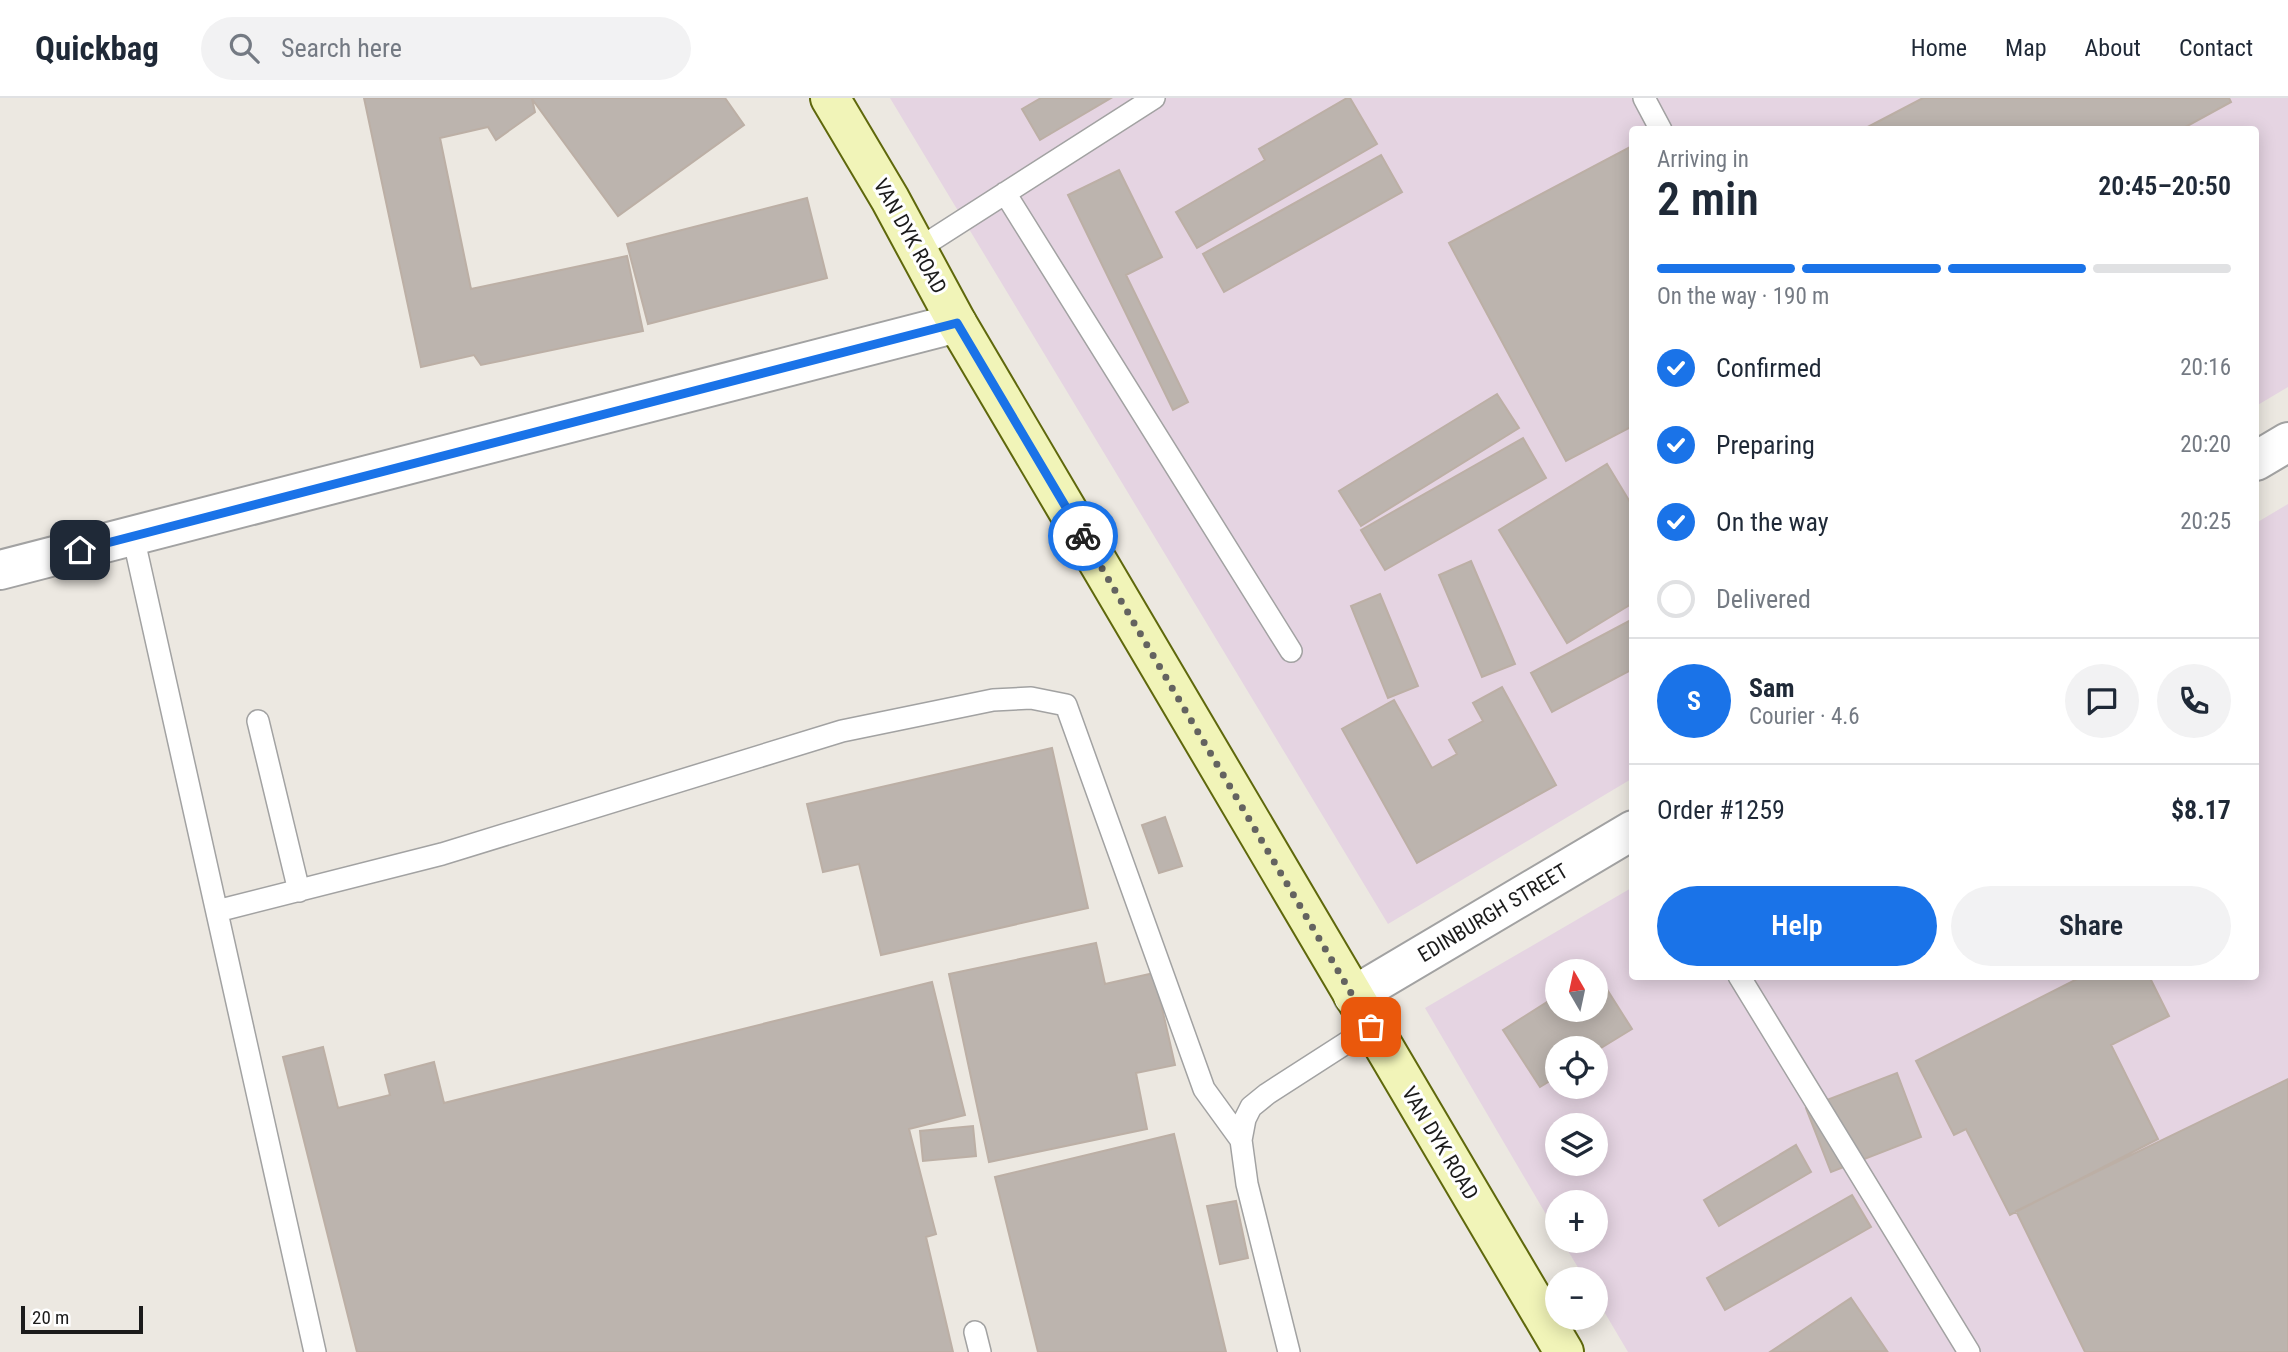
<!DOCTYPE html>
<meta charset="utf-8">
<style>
body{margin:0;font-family:"Roboto Condensed",sans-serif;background:#f2f2f3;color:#1f2937;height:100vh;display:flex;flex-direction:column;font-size:26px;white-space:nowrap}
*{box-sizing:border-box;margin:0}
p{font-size:23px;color:#747a83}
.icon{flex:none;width:38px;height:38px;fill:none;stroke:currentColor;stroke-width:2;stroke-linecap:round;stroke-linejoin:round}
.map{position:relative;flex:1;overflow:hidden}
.sheet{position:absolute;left:1629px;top:28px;width:630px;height:854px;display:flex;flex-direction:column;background:#fff;border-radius:7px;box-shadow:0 4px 18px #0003}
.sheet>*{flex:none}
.needle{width:46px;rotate:351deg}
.controls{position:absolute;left:1545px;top:861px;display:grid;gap:14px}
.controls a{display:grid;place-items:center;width:63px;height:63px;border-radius:50%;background:#fff;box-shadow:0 4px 18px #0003;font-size:35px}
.scale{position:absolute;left:21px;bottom:18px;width:122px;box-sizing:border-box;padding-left:7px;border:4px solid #1b1b1b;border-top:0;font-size:19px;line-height:24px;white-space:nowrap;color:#1b1b1b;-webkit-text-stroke:5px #fff;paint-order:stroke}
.pin{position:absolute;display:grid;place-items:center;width:60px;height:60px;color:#fff;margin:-30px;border-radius:14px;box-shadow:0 4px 10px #0006}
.courier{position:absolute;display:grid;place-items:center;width:70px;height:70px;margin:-35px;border:5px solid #1a73e8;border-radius:50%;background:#fff;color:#222;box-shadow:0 2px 9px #0007}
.summary em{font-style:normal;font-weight:600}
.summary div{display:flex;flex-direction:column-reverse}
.summary{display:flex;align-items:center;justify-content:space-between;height:119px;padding:0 28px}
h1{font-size:46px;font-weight:600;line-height:52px}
.bar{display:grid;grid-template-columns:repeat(4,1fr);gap:10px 7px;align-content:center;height:84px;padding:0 28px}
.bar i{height:9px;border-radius:5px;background:#e0e1e3}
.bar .active{background:#1a73e8}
.bar p{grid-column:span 4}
.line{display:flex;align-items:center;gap:18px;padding:0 28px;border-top:2px solid #e0e1e3}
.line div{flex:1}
.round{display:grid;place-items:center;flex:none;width:74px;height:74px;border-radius:37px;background:#f2f2f3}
ol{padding:0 28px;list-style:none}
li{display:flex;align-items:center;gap:21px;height:77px}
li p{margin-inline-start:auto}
li .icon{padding:7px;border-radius:50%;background:#1a73e8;color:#fff;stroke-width:4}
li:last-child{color:#747a83}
li i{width:38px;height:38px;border:4px solid #e0e1e3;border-radius:50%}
.action{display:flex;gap:14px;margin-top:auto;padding:14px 28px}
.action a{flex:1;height:80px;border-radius:42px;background:#1a73e8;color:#fff;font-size:28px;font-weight:600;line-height:80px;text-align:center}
.action a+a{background:#f2f2f3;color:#1f2937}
header{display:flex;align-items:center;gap:42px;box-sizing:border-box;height:98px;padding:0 35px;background:#fff;border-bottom:2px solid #e0e1e3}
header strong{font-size:33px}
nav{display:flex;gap:38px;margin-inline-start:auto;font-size:24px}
.search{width:490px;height:63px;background:#f2f2f3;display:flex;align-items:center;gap:18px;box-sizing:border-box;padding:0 24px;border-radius:38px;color:#747a83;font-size:26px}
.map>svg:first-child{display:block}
.industrial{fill:#e5d4e2;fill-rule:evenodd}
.building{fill:#bcb4ae;stroke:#bcafa5;stroke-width:2}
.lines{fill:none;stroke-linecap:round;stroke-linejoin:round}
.service-casing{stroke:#a2a2a2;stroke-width:24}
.minor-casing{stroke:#a2a2a2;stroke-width:42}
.secondary-casing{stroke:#5f680c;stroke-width:42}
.service{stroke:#fff;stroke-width:21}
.minor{stroke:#fff;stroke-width:38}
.secondary{stroke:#f1f4b8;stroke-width:38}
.done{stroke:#646360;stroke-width:7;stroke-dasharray:0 12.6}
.route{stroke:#1a73e8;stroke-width:9}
.labels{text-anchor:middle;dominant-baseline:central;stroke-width:6;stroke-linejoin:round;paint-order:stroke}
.street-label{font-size:21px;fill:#1b1b1b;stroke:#fff}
</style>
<header>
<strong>Quickbag</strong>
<div class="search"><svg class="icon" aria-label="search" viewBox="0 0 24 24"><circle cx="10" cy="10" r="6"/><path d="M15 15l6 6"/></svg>Search here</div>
<nav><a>Home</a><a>Map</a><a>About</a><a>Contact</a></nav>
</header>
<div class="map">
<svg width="2288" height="1254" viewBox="0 0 2288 1254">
<rect width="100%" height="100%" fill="#ece8e1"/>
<!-- industrial -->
<path class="industrial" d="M890,0H2288V289L2256,308V32H1633V680L1388,826Z
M2288,406V1254H1628L1596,1200V1181H1585L1562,1143H1596V1104H1558L1557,1135L1425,910L1633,789V878H2256V425ZM1558,873H1596V912H1558ZM1558,950H1596V989H1558ZM1558,1027H1596V1066H1558Z"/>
<!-- building -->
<path class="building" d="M364,0H725L744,27L618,118L532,1L535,14L496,42L488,29L440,40L471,191L627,158L643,233L481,267L474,257L421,269Z
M1041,0H1111L1040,42L1022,11Z
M1347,0H1350L1377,46L1197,150L1176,114L1265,62L1259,51Z
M1923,0H2229L2231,4L2180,32H1862Z
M1630,49L1633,54V328L1566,363L1449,145Z
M1381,57L1402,94L1224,194L1203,156Z
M1119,72L1162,159L1126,177L1188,304L1173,312L1068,97Z
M807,100L827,180L648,226L627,146Z
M1497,296L1519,330L1361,428L1339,393Z
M1523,340L1546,380L1385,472L1361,432Z
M1607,366L1633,409V505L1567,545L1499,432Z
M1471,463L1515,566L1482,579L1439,477Z
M1380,496L1418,588L1388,600L1351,508Z
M1633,521V571L1552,614L1531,575Z
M1502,589L1556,687L1417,765L1342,631L1394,602L1432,670L1457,656L1449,642L1483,623L1473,605Z
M1052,650L1088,810L881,857L859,766L823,774L807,706Z
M1165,719L1182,768L1159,775L1142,727Z
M1096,845L1105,886L1154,875L1175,967L1136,975L1147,1031L989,1064L949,876Z
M1596,874L1632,931L1596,953V950H1558V978L1540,989L1503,932L1558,897V912H1596Z
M2083,878H2149L2169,918L2111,947L2158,1041L2010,1117L1966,1031L1954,1037L1916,963Z
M932,884L965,1017L909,1031L936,1136L926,1139L953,1254H357L283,959L323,949L338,1010L390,997L385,977L434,964L444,1005Z
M1897,975L1921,1039L1831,1074L1806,1010Z
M2288,981V1254H2085L2016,1113Z
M973,1028L976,1058L923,1063L920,1033Z
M1174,1036L1226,1254H1038L995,1079Z
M1796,1047L1811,1074L1719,1128L1704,1102Z
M1852,1097L1871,1129L1725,1212L1707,1180Z
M1236,1103L1248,1160L1220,1166L1207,1108Z
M1851,1200L1887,1253L1770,1254Z"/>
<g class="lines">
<defs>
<path id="service" d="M1644,0L1661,32
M1005,95L1291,553
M918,151L1154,0
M133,438L315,1254
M258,623L299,793
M217,813L442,756L842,633L993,602L1031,600L1066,607L1204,991L1241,1042
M1739,878L1969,1254
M975,1234L980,1254
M1289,1254L1247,1086L1241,1042L1245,1021L1251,1009L1267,996L1371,929"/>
<path id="minor" d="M2256,363L2288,344
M0,472L957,225
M1353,898L1633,732"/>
<path id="secondary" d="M830,0L890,101L957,225L1564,1254"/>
</defs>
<!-- service casing -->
<use href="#service" class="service-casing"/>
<!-- minor casing -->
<use href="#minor" class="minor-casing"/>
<!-- secondary casing -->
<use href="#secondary" class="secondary-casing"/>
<!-- service -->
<use href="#service" class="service"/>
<!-- minor -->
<use href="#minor" class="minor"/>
<!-- secondary -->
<use href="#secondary" class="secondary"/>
</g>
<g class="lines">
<!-- done -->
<path class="done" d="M1083,438L1371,929"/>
<!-- route -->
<path class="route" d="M80,452L957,225L1083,438"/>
</g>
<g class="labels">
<!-- street labels -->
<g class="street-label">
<text transform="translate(910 138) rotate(61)">VAN DYK ROAD</text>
<text transform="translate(1493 815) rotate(-31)">EDINBURGH STREET</text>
<text transform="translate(1440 1045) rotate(59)">VAN DYK ROAD</text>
</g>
</g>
</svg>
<div class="controls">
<a><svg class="needle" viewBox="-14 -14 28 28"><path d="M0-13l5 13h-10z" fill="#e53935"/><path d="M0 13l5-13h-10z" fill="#747a83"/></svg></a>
<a><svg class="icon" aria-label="locate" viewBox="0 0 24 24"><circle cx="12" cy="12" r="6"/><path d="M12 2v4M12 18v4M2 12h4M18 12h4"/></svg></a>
<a><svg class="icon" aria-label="layers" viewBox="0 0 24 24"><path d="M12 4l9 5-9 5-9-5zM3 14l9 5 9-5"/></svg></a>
<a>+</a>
<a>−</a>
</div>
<div class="scale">20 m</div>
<div class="pin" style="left:1371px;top:929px;background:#ea580c"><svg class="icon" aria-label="bag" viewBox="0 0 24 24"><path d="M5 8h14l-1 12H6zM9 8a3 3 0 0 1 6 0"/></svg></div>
<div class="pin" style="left:80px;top:452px;background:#1f2937"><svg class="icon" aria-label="home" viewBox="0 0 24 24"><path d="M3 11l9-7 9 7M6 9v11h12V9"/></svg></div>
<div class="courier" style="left:1083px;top:438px"><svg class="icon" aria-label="bike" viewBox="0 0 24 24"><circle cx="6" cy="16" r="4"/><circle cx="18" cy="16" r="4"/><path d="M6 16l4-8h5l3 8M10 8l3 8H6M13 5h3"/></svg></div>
<section class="sheet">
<div class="summary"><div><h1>2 min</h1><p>Arriving in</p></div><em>20:45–20:50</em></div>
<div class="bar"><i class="active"></i><i class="active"></i><i class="active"></i><i></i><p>On the way · 190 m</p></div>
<ol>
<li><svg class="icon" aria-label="check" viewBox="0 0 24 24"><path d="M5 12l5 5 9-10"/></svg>Confirmed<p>20:16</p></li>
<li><svg class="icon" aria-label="check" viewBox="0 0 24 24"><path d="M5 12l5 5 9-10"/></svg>Preparing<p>20:20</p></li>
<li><svg class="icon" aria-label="check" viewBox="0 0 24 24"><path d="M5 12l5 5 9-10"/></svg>On the way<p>20:25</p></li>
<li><i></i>Delivered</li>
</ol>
<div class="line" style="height:126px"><b class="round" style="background:#1a73e8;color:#fff">S</b><div><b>Sam</b><p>Courier · 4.6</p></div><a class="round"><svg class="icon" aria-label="chat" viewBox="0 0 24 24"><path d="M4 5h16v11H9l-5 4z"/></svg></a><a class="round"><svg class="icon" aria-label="phone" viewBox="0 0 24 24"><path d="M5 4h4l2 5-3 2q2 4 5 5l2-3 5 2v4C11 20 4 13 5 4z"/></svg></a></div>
<div class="line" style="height:91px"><div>Order #1259</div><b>$8.17</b></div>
<div class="action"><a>Help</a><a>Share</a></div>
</section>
</div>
